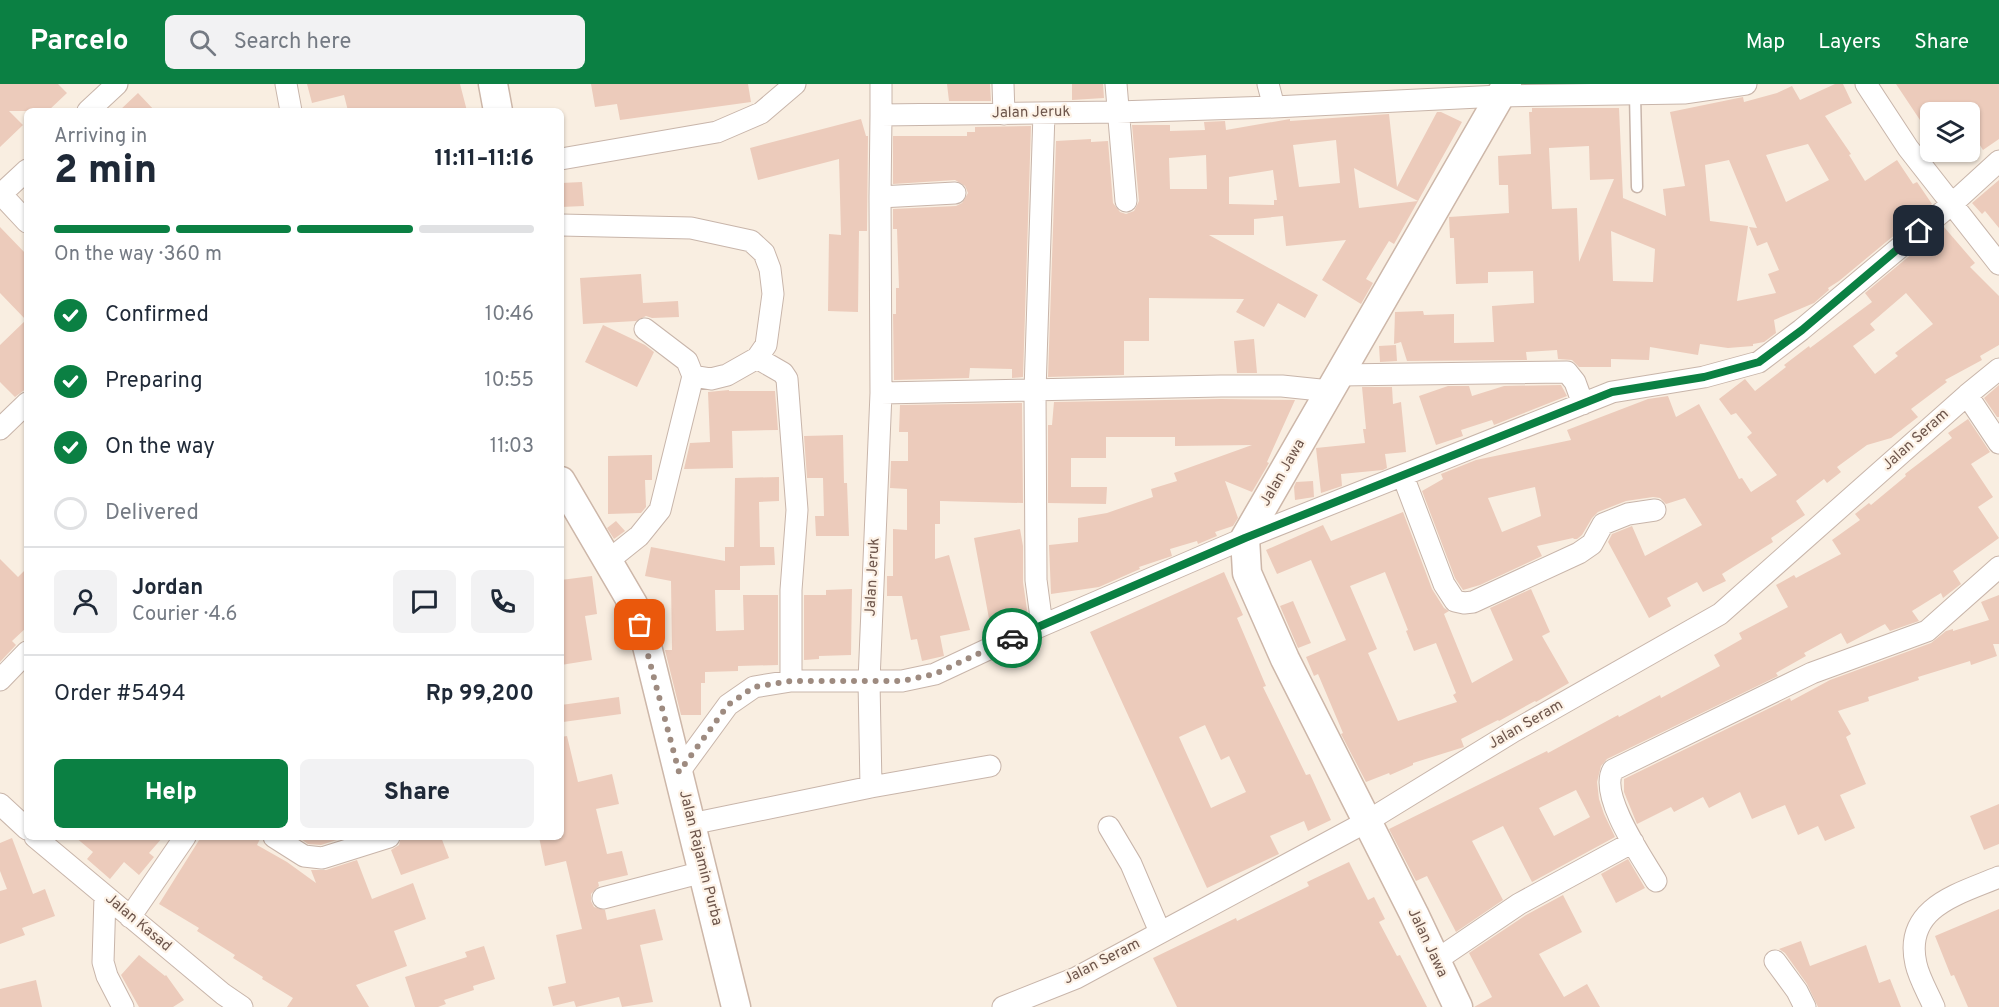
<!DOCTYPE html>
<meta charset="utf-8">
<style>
body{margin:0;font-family:Overpass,sans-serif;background:#f2f2f3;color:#1f2937;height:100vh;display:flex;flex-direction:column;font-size:22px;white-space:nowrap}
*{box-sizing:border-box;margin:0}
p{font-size:20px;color:#747a83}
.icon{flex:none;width:33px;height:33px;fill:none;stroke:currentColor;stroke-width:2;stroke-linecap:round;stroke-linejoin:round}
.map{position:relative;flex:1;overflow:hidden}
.sheet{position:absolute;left:24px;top:24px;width:540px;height:732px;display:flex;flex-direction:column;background:#fff;border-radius:9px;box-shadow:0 2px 4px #0004}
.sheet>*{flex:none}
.fabs{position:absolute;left:1920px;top:18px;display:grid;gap:12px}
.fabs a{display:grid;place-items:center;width:60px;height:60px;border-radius:9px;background:#fff;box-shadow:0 2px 4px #0004;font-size:30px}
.pin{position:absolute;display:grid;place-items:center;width:51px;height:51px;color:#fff;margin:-26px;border-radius:12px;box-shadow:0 3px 9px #0006}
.courier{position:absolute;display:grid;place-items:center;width:60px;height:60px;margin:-30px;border:4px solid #0b8043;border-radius:50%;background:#fff;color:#222;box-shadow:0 2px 8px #0007}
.head em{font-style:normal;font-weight:800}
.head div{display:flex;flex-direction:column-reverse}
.head{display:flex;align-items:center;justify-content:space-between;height:102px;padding:0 30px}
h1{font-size:39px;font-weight:800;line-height:45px}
.bar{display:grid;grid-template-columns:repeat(4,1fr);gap:9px 6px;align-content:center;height:72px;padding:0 30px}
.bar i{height:8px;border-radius:4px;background:#e0e1e3}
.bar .active{background:#0b8043}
.bar p{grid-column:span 4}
.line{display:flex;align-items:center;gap:15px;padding:0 30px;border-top:2px solid #e0e1e3}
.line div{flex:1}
.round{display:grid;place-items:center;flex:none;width:63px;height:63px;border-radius:9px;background:#f2f2f3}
ol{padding:0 30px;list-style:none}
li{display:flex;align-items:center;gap:18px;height:66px}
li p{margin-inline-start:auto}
li .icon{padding:6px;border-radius:50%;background:#0b8043;color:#fff;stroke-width:4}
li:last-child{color:#747a83}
li i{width:33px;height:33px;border:3px solid #e0e1e3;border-radius:50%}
.cta{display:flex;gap:12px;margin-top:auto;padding:12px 30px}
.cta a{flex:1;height:69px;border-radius:9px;background:#0b8043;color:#fff;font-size:24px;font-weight:800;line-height:69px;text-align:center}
.cta a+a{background:#f2f2f3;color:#1f2937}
header{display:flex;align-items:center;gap:36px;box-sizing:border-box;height:84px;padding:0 30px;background:#0b8043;color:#fff}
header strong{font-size:28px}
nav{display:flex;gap:33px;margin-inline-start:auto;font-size:21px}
.search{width:420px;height:54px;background:#f2f2f3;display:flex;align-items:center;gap:15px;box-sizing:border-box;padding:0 21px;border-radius:9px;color:#747a83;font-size:22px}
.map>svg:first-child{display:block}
.building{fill:#eccbbb;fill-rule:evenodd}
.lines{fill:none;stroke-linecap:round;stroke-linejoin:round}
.lane-casing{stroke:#c8b5aa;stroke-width:13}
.street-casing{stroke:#c8b5aa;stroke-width:23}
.secondary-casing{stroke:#cdb7a9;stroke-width:31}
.lane{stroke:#fff;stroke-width:10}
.street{stroke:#fff;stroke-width:21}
.secondary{stroke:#fff;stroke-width:28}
.done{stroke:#9e8b80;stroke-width:6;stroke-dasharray:0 10.8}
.route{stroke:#0b8043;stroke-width:8}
.labels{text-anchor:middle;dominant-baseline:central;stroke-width:4.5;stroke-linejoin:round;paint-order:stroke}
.street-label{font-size:15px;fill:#6d554b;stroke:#fdf2e6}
</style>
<header>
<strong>Parcelo</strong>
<div class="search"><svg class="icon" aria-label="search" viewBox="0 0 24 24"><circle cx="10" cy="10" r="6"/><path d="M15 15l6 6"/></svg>Search here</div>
<nav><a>Map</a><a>Layers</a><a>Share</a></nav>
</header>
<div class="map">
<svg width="1999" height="923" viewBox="0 0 1999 923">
<rect width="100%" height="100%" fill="#f9eee1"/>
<!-- building -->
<path class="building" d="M0,0H58L67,9L48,27H9L23,41L0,63Z
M307,0H460L467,27H348L344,11L312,19Z
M591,0H748L751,18L620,36L617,20L595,23Z
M947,0H990L991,17H949Z
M1072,0H1103L1104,14L1072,16Z
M1835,0H1843L1852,19L1825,32L1851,70L1849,71L1865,97L1897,76L1913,100L1917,98L1932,120L1839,197L1828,204L1829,206L1814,219L1774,236L1776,249L1764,258L1753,260V262L1728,264L1700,260L1698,271L1650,263L1649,276L1611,275V283H1579L1572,276L1558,275L1557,266L1526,268L1527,276L1407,277L1401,258L1394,260L1395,228L1423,227L1424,231L1454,230V259L1494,258L1492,222L1534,219L1533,187L1488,188V199L1456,200L1454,154H1450L1449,133L1509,129L1508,101H1499L1498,72L1531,70L1529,28H1532V24H1619L1623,114L1666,132L1663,105L1685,102L1670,28L1743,13L1744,18L1777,9L1792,2L1800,16ZM1808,60L1829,96L1786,118L1766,71ZM1589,62L1590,96L1614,95L1579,178L1577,124L1552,125L1549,64ZM1729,76L1757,144L1749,143L1757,162L1767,158L1779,186L1768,190L1776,209L1737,217L1748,142L1710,137L1705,81ZM1611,147L1655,165L1653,198L1613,197Z
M1896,0H1999V55L1983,66L1976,55L1970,59V28H1930V51Z
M138,9L155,27H119Z
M1437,28H1441L1462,38L1418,117L1354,84L1359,124L1418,117L1394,160L1389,157L1366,195L1373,199L1361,220L1322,196L1346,156L1286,162L1283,132L1254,135V151H1209L1318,211L1305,234L1278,219L1264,243L1236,228L1244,215L1149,214V257H1124V291L1048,293L1056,57L1091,55V58L1108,57L1113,119L1120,128L1126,130L1134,127L1139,117L1132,41H1170V47L1205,46L1204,38L1225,37L1226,46L1290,35V37L1389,30L1397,103ZM1336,56L1340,99L1299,103L1293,61ZM1206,71L1207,105H1170L1169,74ZM1273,86L1277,116H1274V121L1229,120V93Z
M861,35L866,52H868L867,147H859L858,228L828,227L829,150L841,151L839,75L758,96L750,64Z
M1031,42L1023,293L1012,294V285L970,284L969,294L894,296L893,230H896V204H899L897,145H893V125L956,122L962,119L968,109L965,102L955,96L893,100V52H967V48H975V43Z
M1999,96V144L1985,127L1982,130L1972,119Z
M582,98L584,122L561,123V99Z
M0,143L27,171V304L15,313L0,298V261L26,236L0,209Z
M1944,143L1975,179L1970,183L1999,212V261L1980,272L1982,276L1945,296L1947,298L1911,325L1918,333L1891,354L1867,361L1837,383L1841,388L1827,399L1824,395L1796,417L1805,431L1771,454L1773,458L1722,490L1726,497L1703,508L1697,498L1667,514L1671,522L1649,534L1608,458L1612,450L1632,442L1645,472L1702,441L1685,414L1666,420L1660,414L1653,413L1626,417L1598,428L1592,434L1582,451L1577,455H1574L1573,454L1537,462L1542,472L1480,501L1463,506L1455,494L1422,407L1443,395L1441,390L1476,376L1571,356L1567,346L1648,315L1668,312L1676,333L1699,320L1739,395L1742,394L1751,408L1777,391L1747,353L1752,349L1736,329L1731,331L1719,315L1745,295L1755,307L1786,283L1784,281L1809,262L1810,264L1872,218L1865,209ZM1906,209L1933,240L1895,269L1898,272L1875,290L1853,262L1875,246L1870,240ZM1535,403L1541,432L1502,448L1488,414Z
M641,190L643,219L678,217L679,233L652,234L646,232L636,237L583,240L580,194Z
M603,241L645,261L654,268L637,303L585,278Z
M1254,255L1257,289H1237L1234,257Z
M1396,261L1397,277L1380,278L1379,262Z
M1561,301L1567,312L1494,341L1492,336L1461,346L1463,352L1436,361L1419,312L1448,302H1469L1472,312L1504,302Z
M1999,301V333H1997L1984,314Z
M1362,303H1392L1393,320L1401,318L1406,368L1385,370L1387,384L1383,386L1341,390L1342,402L1321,409L1316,364L1365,359L1363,345H1366Z
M729,306V307H775L778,346L732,347L733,384L684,385L690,359L710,358L708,308Z
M1221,315L1295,316L1267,378L1269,379L1252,408L1225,397L1238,434L1233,442L1215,448L1217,452L1198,460L1197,457L1170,465L1172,472L1139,483L1140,485L1099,503L1051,510L1049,461L1078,458V434L1107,429L1153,413L1151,405L1177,397L1174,389L1252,361L1175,362V353H1106V374H1071V403H1107L1106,420L1048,419V341H1052L1054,318Z
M1022,319L1023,419L940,417V440H935V475L949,471L970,546L940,552L944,572L922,577L917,555L911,556L902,512H887V492H893V445L907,446V405L890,404L891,377H908V348H899L900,321Z
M1968,335L1990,368L1971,380L1993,413L1978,423L1999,454L1953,487L1961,500L1943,514L1941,509L1912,527L1919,537L1890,547L1885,540L1847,560L1841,549L1804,569L1806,572L1776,589L1778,592L1607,675L1601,682L1597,698L1599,715L1604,730L1615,753L1532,798L1503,742L1472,757L1503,816L1456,848L1427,792L1416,797L1389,745L1547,667L1548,669L1618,631L1619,633L1660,611L1661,614L1720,582L1714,571L1742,555L1739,549L1788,523L1776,501L1794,491L1796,494L1841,470L1832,456L1860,436L1855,430L1869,419L1871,421L1906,392L1905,390L1952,354L1948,349ZM1576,706L1590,733L1554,752L1539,724Z
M843,351L844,399H847L849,452H816L815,432H824L823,394H807L804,352Z
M652,371V396H645L646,423L641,429L608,430V372Z
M779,393V417L759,418L760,463H774L775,481L740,482V506H715L716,547L744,546L743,511H778V581L738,582V587L705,588V599H701V631H681L665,566H672L671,497L645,492L651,463L725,477V463H734L735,394Z
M1313,397L1314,413L1295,416L1294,403L1296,398Z
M1403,428L1432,505L1444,524L1449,527L1444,530L1472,599L1513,576L1490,524L1531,505L1550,548L1542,552L1569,599L1536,618L1535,617L1499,637L1498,636L1461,655L1464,663L1413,679V681L1390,691L1389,689L1366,698L1341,650L1343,649L1318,590L1314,592L1306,573L1346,556L1311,476L1277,490L1266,466L1323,441L1331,457ZM1385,488L1408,546L1406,547L1414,567L1436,559L1456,609L1453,611L1457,618L1398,637L1368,569L1377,565L1350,502Z
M616,437L625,447L614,455L607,444Z
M1020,445L1023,462V498L1028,533L990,540L974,454Z
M0,475L18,493L27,484V543L12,557L16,561L0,578Z
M1224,488L1243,531L1237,534L1266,602L1263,603L1306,691L1310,690L1331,736L1308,747L1304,737L1270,752L1279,770L1207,804L1090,548ZM1205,641L1221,676L1229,672L1246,708L1211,724L1179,653Z
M592,492L597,530L585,532L592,576L561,581V496Z
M852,505L851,571L819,572V575L804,576V511H826V506Z
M1999,511V560H1993L1997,572L1971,581L1970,577L1918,593L1919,596L1868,613L1869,617L1838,627L1851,650L1846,653L1866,700L1840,711L1855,744L1825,757L1818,742L1798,751L1785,721L1752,735L1740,708L1709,724L1703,713L1674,728L1671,723L1637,740L1624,708V695L1790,614L1791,617L1830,596L1931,559L1946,547L1953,545V547L1989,536L1981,518Z
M1293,517L1311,559L1298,564L1280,522Z
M619,613L621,630L563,638L561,621Z
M567,652L578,698L612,690L619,720L596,725L607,770L622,767L628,791L598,798L599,802L591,810V817L594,823L605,826L607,836L655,825L663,856L640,861L653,918L622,923L619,913L576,923L574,917L553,922L548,903L566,899L556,851L582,845L566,777L545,782L539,753H561V653Z
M1999,720V760L1984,766L1970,732Z
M75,753H163L149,769L154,773L139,791L124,778L110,795L87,775L93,768Z
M201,753H261L257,761L287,778L316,799L311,786H326L357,776L372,815L413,799L426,835L394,847L407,882L356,901L369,923H287L293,914L262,895L263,893L233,874L235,871L197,847L199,844L159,820Z
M298,753H346L321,761L308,760Z
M401,753H441L449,774L401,791L391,766L399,761Z
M12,754L33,810L45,805L55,832L22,844L25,851L0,860V807L7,805L0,787V759Z
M1628,775L1645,804L1616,819L1601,790Z
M1349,778L1368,816L1374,813L1385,835L1379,838L1397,872L1400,871L1427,923H1177L1153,874L1236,834L1237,837L1309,802L1307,798Z
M1563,811L1582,848L1539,870L1564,913L1587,900L1600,923H1474L1492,913L1469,869L1526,831Z
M1999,825V923H1968L1954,891L1951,892L1935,852Z
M1801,857L1810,882L1866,861L1879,899L1890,895L1901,923H1818L1807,900L1785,869L1779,865Z
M484,862L495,895L473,902L474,906L444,916L446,920L438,923H415L405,893L467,873L465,868Z
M139,871L165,892L166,891L184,916L173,923H139L121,891Z
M36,896L42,923H0V905Z"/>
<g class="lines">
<defs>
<path id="lane" d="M1635,10L1637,103"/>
<path id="street" d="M286,0L291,27
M881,0V31
M1003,0L1004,30
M1116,0L1126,117
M1268,0L1274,23
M1866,0L1908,64L1999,180
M88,27L117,0
M561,75L717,48L761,29L795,0
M0,109L27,138
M0,111L27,86
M880,113L955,109
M561,141L691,144L751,157L764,169L770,185L773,210L766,261L757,274L727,291L711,295L693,292
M757,274L783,289L787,295L797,426L791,506V597
M1339,291L1567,288L1575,298L1583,320
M881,309L1221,302H1282L1330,307
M1967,311L1999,359
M0,345L27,319
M1403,392L1444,500L1455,517L1464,519L1473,518L1579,469L1592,460L1603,440L1628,430L1655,426
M609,476L639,452L660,426L693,292L687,277L645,245
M1042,541L1036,496L1035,307L1044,29
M0,596L27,568
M679,688L728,621L754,603L791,597H902L935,590L997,561L1245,454L1612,308L1704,293L1759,278L1801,246L1953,119L1999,77
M871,703L869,597L881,309L880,113L881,31L1117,28L1274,23L1500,12L1684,9L1746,0
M0,720L27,745
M691,740L871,703L990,682
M1109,743L1131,780L1160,848
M35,753L223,910L242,923
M274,753L304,772L322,774L389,753
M1656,797C1643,775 1598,711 1613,686L1812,589L1927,547L1999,483
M105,812L103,878L107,892L123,923
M603,814L703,788
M130,833L185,753
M1435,877L1519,820L1633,758
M1775,877L1797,907L1805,923
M1003,923L1076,894L1366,738L1514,647L1720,530L1967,311L1999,285
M1934,923C1928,909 1919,894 1916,880C1903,823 1959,810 1999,793"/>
<path id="secondary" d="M493,0L498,27
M561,397L633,520L647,562L736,923
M1458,923L1414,830L1285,575L1247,489L1245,454L1507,0"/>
</defs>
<!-- lane casing -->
<use href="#lane" class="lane-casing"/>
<!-- street casing -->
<use href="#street" class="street-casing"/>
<!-- secondary casing -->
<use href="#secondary" class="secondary-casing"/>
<!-- lane -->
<use href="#lane" class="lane"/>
<!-- street -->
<use href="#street" class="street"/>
<!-- secondary -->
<use href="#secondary" class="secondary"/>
</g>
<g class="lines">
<!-- done -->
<path class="done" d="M640,541L679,688L728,621L754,603L791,597H902L935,590L1012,554"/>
<!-- route -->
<path class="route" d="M1012,554L1245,454L1612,308L1704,293L1759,278L1802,246L1919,147"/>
</g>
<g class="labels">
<!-- street labels -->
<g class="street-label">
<text transform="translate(1031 29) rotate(-1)">Jalan Jeruk</text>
<text transform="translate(1916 356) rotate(-42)">Jalan Seram</text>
<text transform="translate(1283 389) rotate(-60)">Jalan Jawa</text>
<text transform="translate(873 493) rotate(-87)">Jalan Jeruk</text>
<text transform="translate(1526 641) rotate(-30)">Jalan Seram</text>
<text transform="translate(700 774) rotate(76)">Jalan Rajamin Purba</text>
<text transform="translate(138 839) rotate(40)">Jalan Kasad</text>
<text transform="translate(1427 859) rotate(65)">Jalan Jawa</text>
<text transform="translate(1102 878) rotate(-27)">Jalan Seram</text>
</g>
</g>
</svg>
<div class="fabs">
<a><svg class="icon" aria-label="layers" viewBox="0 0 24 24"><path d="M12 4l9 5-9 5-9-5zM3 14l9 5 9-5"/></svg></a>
</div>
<div class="pin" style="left:640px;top:541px;background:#ea580c"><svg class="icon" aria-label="bag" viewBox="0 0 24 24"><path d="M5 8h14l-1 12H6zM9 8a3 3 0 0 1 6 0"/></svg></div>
<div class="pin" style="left:1919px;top:147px;background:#1f2937"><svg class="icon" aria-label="home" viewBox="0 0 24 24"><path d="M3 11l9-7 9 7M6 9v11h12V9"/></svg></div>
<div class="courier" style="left:1012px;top:554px"><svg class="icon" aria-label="car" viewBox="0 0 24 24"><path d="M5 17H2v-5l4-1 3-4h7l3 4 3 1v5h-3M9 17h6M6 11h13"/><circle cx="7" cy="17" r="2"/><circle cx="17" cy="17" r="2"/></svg></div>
<section class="sheet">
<div class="head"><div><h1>2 min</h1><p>Arriving in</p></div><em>11:11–11:16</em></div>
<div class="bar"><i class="active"></i><i class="active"></i><i class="active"></i><i></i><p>On the way · 360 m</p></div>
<ol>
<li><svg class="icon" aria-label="check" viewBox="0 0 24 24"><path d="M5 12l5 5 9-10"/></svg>Confirmed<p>10:46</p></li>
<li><svg class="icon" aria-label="check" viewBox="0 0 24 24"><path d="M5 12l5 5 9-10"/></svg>Preparing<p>10:55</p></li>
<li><svg class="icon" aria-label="check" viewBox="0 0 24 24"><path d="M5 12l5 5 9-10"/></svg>On the way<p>11:03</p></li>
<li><i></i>Delivered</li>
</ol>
<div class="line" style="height:108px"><a class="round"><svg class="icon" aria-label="person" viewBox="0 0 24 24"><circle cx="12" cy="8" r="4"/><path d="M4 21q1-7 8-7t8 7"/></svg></a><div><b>Jordan</b><p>Courier · 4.6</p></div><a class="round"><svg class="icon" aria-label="chat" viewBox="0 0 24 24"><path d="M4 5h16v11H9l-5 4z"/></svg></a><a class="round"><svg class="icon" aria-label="phone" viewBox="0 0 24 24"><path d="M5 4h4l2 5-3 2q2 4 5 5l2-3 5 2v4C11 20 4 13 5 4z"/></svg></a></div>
<div class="line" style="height:78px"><div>Order #5494</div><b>Rp 99,200</b></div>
<div class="cta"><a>Help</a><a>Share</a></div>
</section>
</div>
